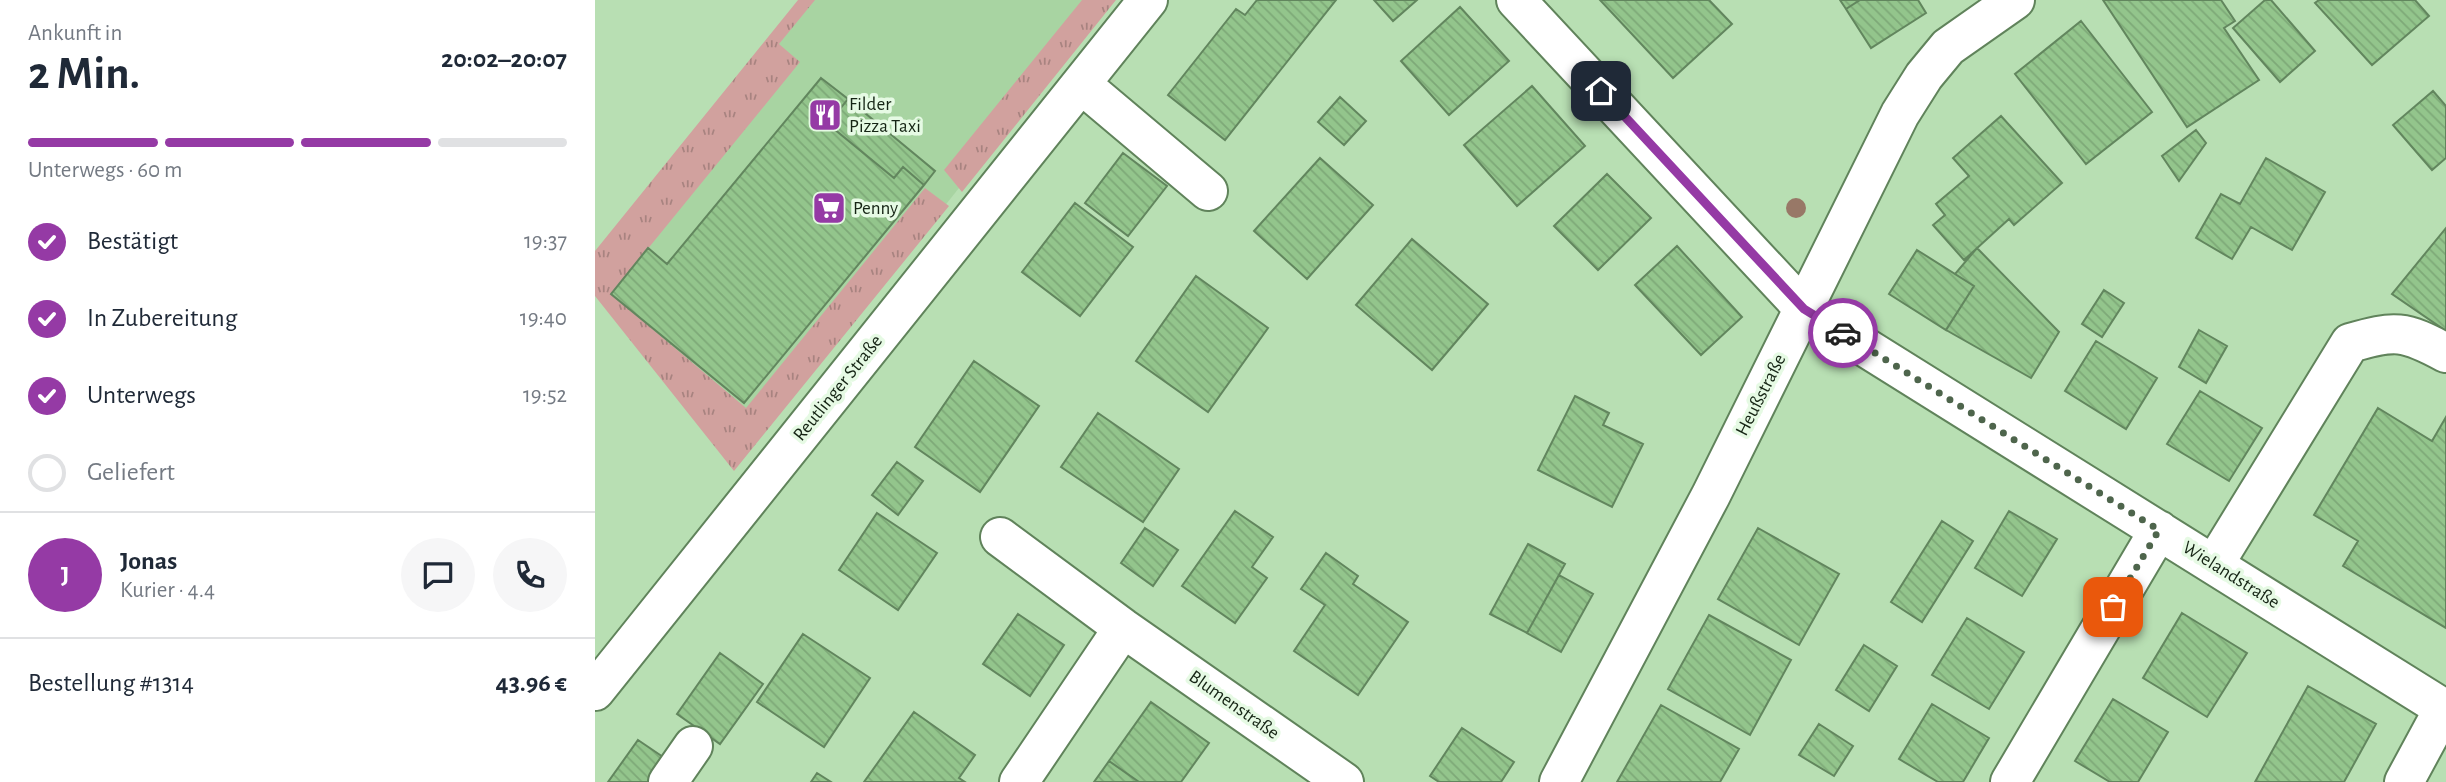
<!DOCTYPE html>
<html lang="de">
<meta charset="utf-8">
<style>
body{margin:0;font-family:"Alegreya Sans",sans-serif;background:#f6f6f7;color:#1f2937;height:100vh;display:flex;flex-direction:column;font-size:26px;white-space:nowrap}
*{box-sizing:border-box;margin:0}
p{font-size:23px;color:#747a83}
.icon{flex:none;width:38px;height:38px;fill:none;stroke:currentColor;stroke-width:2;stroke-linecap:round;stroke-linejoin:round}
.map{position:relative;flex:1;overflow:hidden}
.side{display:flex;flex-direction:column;background:#fff;width:595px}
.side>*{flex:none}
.pin{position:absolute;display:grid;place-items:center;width:60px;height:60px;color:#fff;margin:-30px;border-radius:14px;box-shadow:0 4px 10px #0006}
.courier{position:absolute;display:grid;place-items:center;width:70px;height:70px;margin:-35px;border:5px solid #953aa5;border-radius:50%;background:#fff;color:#222;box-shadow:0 2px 9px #0007}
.overview em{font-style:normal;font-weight:700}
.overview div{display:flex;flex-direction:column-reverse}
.overview{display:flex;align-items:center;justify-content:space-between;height:119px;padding:0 28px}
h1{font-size:46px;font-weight:700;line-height:52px}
.bar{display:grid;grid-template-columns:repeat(4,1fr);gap:10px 7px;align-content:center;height:84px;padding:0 28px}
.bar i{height:9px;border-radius:5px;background:#e0e1e3}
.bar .on{background:#953aa5}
.bar p{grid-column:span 4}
.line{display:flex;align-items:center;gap:18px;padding:0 28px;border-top:2px solid #e0e1e3}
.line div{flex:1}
.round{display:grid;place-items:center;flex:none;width:74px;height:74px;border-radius:37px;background:#f6f6f7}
ol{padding:0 28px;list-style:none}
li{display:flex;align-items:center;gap:21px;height:77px}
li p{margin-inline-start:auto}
li .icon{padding:7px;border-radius:50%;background:#953aa5;color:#fff;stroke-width:4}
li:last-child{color:#747a83}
li i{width:38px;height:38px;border:4px solid #e0e1e3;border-radius:50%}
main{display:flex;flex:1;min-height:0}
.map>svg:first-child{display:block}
.built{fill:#a8d4a2}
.grass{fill:url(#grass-tufts)}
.building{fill:url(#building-back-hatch);stroke:#62865e;stroke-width:2}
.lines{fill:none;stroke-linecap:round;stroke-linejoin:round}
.minor-casing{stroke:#60835b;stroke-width:42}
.minor{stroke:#fff;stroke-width:38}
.tree{fill:#987867}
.done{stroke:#4e654c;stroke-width:7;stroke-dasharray:0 12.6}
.route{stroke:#953aa5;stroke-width:9}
.labels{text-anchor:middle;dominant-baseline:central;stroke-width:7;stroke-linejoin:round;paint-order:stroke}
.poi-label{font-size:19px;fill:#152414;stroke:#e6fae4;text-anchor:start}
.street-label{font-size:19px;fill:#152414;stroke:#e6fae4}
</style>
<main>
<section class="side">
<div class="overview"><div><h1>2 Min.</h1><p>Ankunft in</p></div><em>20:02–20:07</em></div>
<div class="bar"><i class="on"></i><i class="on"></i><i class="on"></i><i></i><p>Unterwegs · 60 m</p></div>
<ol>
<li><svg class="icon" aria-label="check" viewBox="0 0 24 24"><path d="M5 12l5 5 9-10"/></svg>Bestätigt<p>19:37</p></li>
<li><svg class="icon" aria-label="check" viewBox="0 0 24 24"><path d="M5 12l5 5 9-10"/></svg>In Zubereitung<p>19:40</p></li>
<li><svg class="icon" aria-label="check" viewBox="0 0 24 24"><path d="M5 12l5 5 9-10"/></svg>Unterwegs<p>19:52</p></li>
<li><i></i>Geliefert</li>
</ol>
<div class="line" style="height:126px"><b class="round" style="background:#953aa5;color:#fff">J</b><div><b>Jonas</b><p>Kurier · 4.4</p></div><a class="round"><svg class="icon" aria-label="chat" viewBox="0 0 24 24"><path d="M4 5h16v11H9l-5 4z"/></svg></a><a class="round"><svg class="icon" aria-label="phone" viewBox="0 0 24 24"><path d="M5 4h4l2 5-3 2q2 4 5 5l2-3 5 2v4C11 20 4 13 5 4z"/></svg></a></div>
<div class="line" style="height:91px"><div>Bestellung #1314</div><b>43.96 €</b></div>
</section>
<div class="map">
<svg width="1851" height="782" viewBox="0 0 1851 782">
<defs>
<pattern id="grass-tufts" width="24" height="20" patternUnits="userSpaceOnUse" patternTransform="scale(1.75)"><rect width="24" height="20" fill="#d1a19e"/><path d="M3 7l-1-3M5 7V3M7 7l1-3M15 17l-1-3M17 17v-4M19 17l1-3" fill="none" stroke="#a88380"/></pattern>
<pattern id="building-back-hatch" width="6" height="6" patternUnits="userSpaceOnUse" patternTransform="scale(1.75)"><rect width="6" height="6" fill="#93c58c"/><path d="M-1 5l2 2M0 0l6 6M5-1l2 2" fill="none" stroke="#7ea978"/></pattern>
</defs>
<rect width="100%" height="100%" fill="#b8dfb3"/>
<!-- built -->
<path class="built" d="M213,0H514L143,465L0,279Z"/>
<!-- grass -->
<path class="grass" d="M203,0H220L184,44L205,62L16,294L151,408L330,188L354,206L139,471L0,296V251Z
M487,0H521L367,192L349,170Z"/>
<!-- building -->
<path class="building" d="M662,0H741L630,140L573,95L641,9L650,15Z
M779,0H822L798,21Z
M1005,0H1114L1137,24L1078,78Z
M1245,0H1265L1251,9Z
M1265,0H1323L1331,13L1276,48L1251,9Z
M1508,0H1626L1640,21L1629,28L1664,80L1592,127Z
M1670,0H1676L1720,51L1685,82L1638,28Z
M1724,0H1820L1834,16L1777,65L1720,3Z
M865,7L914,61L854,115L806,61Z
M1486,21L1557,112L1491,164L1420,74Z
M226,78L253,99L233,124L299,178L308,167L329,185L149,403L16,294L53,248L72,264Z
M937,86L990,146L922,206L869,145Z
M1838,91L1851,106V158L1837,170L1798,125Z
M745,97L771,121L749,145L723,122Z
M253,99L340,171L329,185L308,167L299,178L233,124Z
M1406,116L1467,183L1419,225L1414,219L1369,260L1338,225L1350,215L1341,204L1374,176L1358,158Z
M1601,130L1611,143L1584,181L1567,156Z
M528,153L572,186L533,236L490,203Z
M725,158L778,205L712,279L659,231Z
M1671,158L1730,192L1697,250L1656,227L1637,259L1601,238L1626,194L1645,204Z
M1012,174L1056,218L1003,270L959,226Z
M480,203L538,247L485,316L427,272Z
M1851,228V331L1797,294Z
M817,239L893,304L837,370L761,305Z
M1082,246L1147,317L1106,355L1040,285Z
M1382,248L1464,332L1436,378L1351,330L1379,286L1360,274Z
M1322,250L1379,286L1351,330L1294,294Z
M601,276L673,328L613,412L541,361Z
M1509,290L1529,303L1507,337L1487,324Z
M1604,330L1632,346L1611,383L1584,367Z
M1501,341L1562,378L1531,429L1470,391Z
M379,361L444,406L385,492L320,447Z
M1605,391L1667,428L1634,481L1572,444Z
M980,396L1014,413L1008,425L1048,444L1017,507L943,470Z
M1783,408L1837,441L1851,417V628L1748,566L1763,541L1719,515Z
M503,413L584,469L548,522L466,467Z
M302,462L328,481L303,515L277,495Z
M640,511L678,537L657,567L672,578L640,623L587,586Z
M1414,511L1462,539L1427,596L1380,568Z
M282,513L342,553L303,610L244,570Z
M1347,521L1378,541L1327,622L1296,602Z
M550,528L583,550L558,586L526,563Z
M1163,528L1244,574L1204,645L1123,599Z
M933,544L970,564L932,633L895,614Z
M731,553L763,576L758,584L813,622L763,695L699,651L730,605L706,589Z
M964,575L998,594L966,652L932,633Z
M1587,613L1652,653L1612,717L1548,678Z
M423,614L469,645L435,696L388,664Z
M1114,615L1196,660L1155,735L1073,689Z
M1372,618L1429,652L1394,709L1337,675Z
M208,634L275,678L229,747L162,702Z
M1269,645L1302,666L1274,711L1241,690Z
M125,653L168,684L125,744L82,714Z
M1713,686L1781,724L1749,782H1660Z
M1518,699L1573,732L1543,782H1515L1480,761Z
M556,702L614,743L586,782H544L514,761Z
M1337,704L1394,738L1368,782H1343L1304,759Z
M1066,705L1144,749L1125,782H1022Z
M319,712L380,755L364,778L370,782H269Z
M1224,724L1258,746L1239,776L1204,755Z
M867,728L919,762L906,782H844L835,776Z
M43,740L71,759L56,782H13Z
M514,761L544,782H499Z
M222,773L236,782H216Z"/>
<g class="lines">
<defs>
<path id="minor" d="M921,0L1209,309L1851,710
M486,84L613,191
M405,537L528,628L749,782
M1620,563L1755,343C1800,330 1809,330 1851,353
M0,691L553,0
M73,782L98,746
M424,782L528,628
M964,782L1116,495L1305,114L1329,76L1353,47L1420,0
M1415,782L1564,530
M1809,782L1849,708"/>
</defs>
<!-- minor casing -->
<use href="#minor" class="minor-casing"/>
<!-- minor -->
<use href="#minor" class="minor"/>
</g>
<!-- trees -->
<circle class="tree" cx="1201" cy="208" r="10"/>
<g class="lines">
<!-- done -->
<path class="done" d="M1248,333L1564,530L1518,607"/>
<!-- route -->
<path class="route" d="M1006,91L1209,309L1248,333"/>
</g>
<!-- icons -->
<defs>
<symbol id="restaurant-square" viewBox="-11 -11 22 22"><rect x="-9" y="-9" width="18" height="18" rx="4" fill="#953aa5" stroke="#e6fae4"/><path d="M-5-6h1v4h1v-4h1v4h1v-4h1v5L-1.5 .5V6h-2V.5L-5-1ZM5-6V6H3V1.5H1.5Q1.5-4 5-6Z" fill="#fff"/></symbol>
<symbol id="supermarket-square" viewBox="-11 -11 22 22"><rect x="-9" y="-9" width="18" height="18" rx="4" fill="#953aa5" stroke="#e6fae4"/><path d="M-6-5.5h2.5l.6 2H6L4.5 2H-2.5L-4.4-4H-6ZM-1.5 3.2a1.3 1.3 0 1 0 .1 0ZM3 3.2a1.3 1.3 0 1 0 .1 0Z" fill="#fff"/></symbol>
</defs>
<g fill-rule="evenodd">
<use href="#restaurant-square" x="211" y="96" width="38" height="38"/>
<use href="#supermarket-square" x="215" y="189" width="38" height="38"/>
</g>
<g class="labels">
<!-- poi labels -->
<g class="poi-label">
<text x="254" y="104">Filder<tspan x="254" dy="22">Pizza Taxi</tspan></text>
<text x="258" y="208">Penny</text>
</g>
<!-- street labels -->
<g class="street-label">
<text transform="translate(243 388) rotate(-51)">Reutlinger Straße</text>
<text transform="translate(1166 395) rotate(-63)">Heußstraße</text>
<text transform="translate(1636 575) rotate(32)">Wielandstraße</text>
<text transform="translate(639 705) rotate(35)">Blumenstraße</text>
</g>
</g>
</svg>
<div class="pin" style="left:1518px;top:607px;background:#ea580c"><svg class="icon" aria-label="bag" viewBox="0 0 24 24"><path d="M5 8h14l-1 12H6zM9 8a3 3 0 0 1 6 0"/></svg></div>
<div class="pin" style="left:1006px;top:91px;background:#1f2937"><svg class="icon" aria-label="home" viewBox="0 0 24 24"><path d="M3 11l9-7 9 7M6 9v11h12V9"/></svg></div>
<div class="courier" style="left:1248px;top:333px"><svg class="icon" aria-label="car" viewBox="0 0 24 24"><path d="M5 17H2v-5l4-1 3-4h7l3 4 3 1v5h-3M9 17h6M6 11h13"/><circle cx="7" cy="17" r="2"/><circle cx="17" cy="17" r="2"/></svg></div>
</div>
</main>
